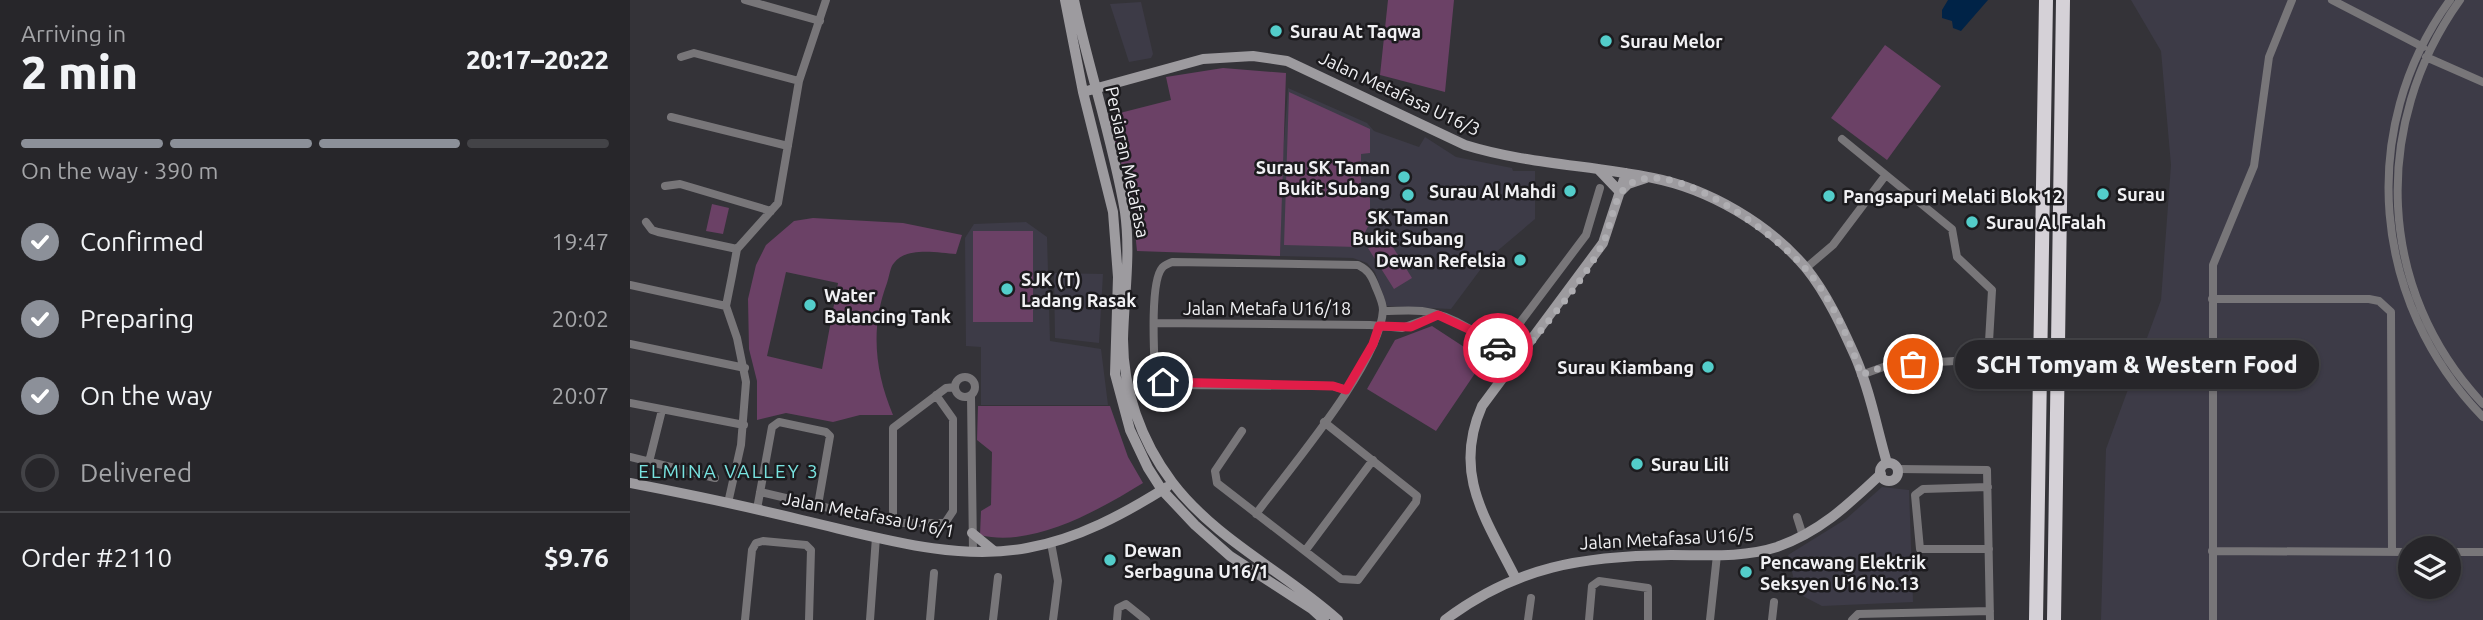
<!DOCTYPE html>
<meta charset="utf-8">
<style>
body{margin:0;font-family:Ubuntu,sans-serif;background:#333236;color:#f1f3f6;height:100vh;display:flex;flex-direction:column;font-size:26px;white-space:nowrap}
*{box-sizing:border-box;margin:0}
p{font-size:23px;color:#a4a5a8}
.icon{flex:none;width:38px;height:38px;fill:none;stroke:currentColor;stroke-width:2;stroke-linecap:round;stroke-linejoin:round}
.map{position:relative;flex:1;overflow:hidden}
.sheet{display:flex;flex-direction:column;background:#27262a;width:630px}
.sheet>*{flex:none}
.tools{position:absolute;left:1768px;top:536px;display:grid;gap:14px}
.tools a{display:grid;place-items:center;width:63px;height:63px;border-radius:50%;background:#27262a;box-shadow:0 2px 5px #0004,0 0 0 2px #434347;font-size:35px}
.pin{position:absolute;display:grid;place-items:center;width:60px;height:60px;color:#fff;margin:-30px;border:4px solid #fff;border-radius:50%;box-shadow:0 2px 7px #0007}
.courier{position:absolute;display:grid;place-items:center;width:70px;height:70px;margin:-35px;border:5px solid #e11d48;border-radius:50%;background:#fff;color:#222;box-shadow:0 2px 9px #0007}
.bubble{position:absolute;height:49px;border-radius:24px;background:#27262a;box-shadow:0 2px 5px #0004,0 0 0 2px #434347;font-size:23px;font-weight:800;line-height:49px;text-align:center}
.headline em{font-style:normal;font-weight:800}
.headline div{display:flex;flex-direction:column-reverse}
.headline{display:flex;align-items:center;justify-content:space-between;height:119px;padding:0 21px}
h1{font-size:46px;font-weight:800;line-height:52px}
.bar{display:grid;grid-template-columns:repeat(4,1fr);gap:10px 7px;align-content:center;height:84px;padding:0 21px}
.bar i{height:9px;border-radius:5px;background:#434347}
.bar .on{background:#8c9099}
.bar p{grid-column:span 4}
.line{display:flex;align-items:center;gap:18px;padding:0 21px;border-top:2px solid #434347}
.line div{flex:1}
ol{padding:0 21px;list-style:none}
li{display:flex;align-items:center;gap:21px;height:77px}
li p{margin-inline-start:auto}
li .icon{padding:7px;border-radius:50%;background:#8c9099;color:#fff;stroke-width:4}
li:last-child{color:#a4a5a8}
li i{width:38px;height:38px;border:4px solid #434347;border-radius:50%}
main{display:flex;flex:1;min-height:0}
.map>svg:first-child{display:block}
.built{fill:#3d3b47;fill-rule:evenodd}
.green{fill:#6b4166;fill-rule:evenodd}
.water{fill:#002347}
.lines{fill:none;stroke-linecap:round;stroke-linejoin:round}
.street{stroke:#787679;stroke-width:8}
.secondary{stroke:#9d9b9f;stroke-width:10}
.highway{stroke:#d5d1d7;stroke-width:14}
.done{stroke:#afaeb2;stroke-width:7;stroke-dasharray:0 12.6}
.route{stroke:#e11d48;stroke-width:9}
.poi-dot{fill:#53cdca;stroke:#1c1b1e;stroke-width:2.5}
.labels{text-anchor:middle;dominant-baseline:central;stroke-width:5;stroke-linejoin:round;paint-order:stroke}
.poi-label{font-size:18px;font-weight:bold;fill:#f1f1f4;stroke:#1c1b1e;text-anchor:start}
.street-label{font-size:18px;fill:#f1f1f4;stroke:#1c1b1e}
.neighbourhood-label{font-size:19px;letter-spacing:2px;fill:#78e3e0;stroke:#1c1b1e}
</style>
<main>
<section class="sheet">
<div class="headline"><div><h1>2 min</h1><p>Arriving in</p></div><em>20:17–20:22</em></div>
<div class="bar"><i class="on"></i><i class="on"></i><i class="on"></i><i></i><p>On the way · 390 m</p></div>
<ol>
<li><svg class="icon" aria-label="check" viewBox="0 0 24 24"><path d="M5 12l5 5 9-10"/></svg>Confirmed<p>19:47</p></li>
<li><svg class="icon" aria-label="check" viewBox="0 0 24 24"><path d="M5 12l5 5 9-10"/></svg>Preparing<p>20:02</p></li>
<li><svg class="icon" aria-label="check" viewBox="0 0 24 24"><path d="M5 12l5 5 9-10"/></svg>On the way<p>20:07</p></li>
<li><i></i>Delivered</li>
</ol>
<div class="line" style="height:91px"><div>Order #2110</div><b>$9.76</b></div>
</section>
<div class="map">
<svg width="1853" height="620" viewBox="0 0 1853 620">
<rect width="100%" height="100%" fill="#343338"/>
<!-- built -->
<path class="built" d="M1501,0H1853V620H1471L1476,449L1531,300L1541,165L1531,51ZM1780,548H1818V586H1780Z
M511,2L523,54L521,58L499,62L480,4Z
M658,88L737,123L744,131L789,147L795,137L826,157L882,168L883,171H905V219L859,258L821,309L757,306L745,272L737,263L723,258L650,256L652,167Z
M396,222L417,237L420,341L471,349L478,405H351V347L336,346L335,238L344,224Z
M424,273L473,274L469,343L425,338Z
M1252,487L1279,490L1283,602L1192,606L1167,593L1158,555L1216,519Z"/>
<!-- green -->
<path class="green" d="M758,0H824L815,92L750,75Z
M1255,45L1311,86L1257,160L1201,118Z
M593,68L656,73L650,256L507,251L502,203L478,116L541,100L536,77Z
M659,92L740,129V153L731,154V185L740,186V223L727,247L654,245Z
M82,204L99,208L93,234L76,231Z
M183,218L273,223L332,235L326,254C309,253 276,246 264,263C260,267 259,278 257,283C240,328 245,372 263,415H230L203,422L156,413L127,420V381L119,349L118,299L126,265L136,245L164,221ZM156,272L208,283L192,369L137,356Z
M343,231H403V322H343Z
M756,236L782,278L764,289L738,248Z
M802,326L854,360L806,431L737,389L765,340Z
M348,406H480L498,457L513,483C469,510 403,548 350,535L351,511L361,505L362,452L347,440Z"/>
<!-- water -->
<path class="water" d="M1318,0H1358L1331,31L1323,28L1322,21L1312,18V10Z"/>
<g class="lines">
<!-- street -->
<path class="street" d="M115,0L190,21
M1702,0L1793,47
M1820,0C1726,129 1742,303 1853,417
M1830,0C1741,124 1746,291 1853,404
M51,57L64,53L169,81
M1796,57L1853,82
M41,117L158,146
M1212,139L1322,229L1327,257L1362,290L1358,359L1259,365L1231,375
M35,186L50,184L141,211
M16,222L22,230L28,232L107,249
M1176,268L1203,245L1255,176
M0,285L96,306
M1582,299H1739L1749,301L1761,312L1762,552
M753,311C766,311 779,310 792,311C827,315 859,341 886,362
M525,323L740,325L772,328L808,315
M883,332L956,235L970,188
M0,344L115,368
M325 387a10 10 0 1 1 20 0a10 10 0 1 1-20 0Z
M341,396L343,552
M0,403L114,425
M612,431L585,471L587,483L711,579L728,580L786,502L787,496L694,422
M0,457L85,478
M19,462L32,410
M1268,469L1357,470L1360,620
M1358,487L1293,489L1285,495L1290,549H1359
M130,492L263,523H315L323,511V419L306,395
M98,503L111,445L116,382L107,338L96,306L102,276L107,249L148,203L169,81L196,0
M127,509L142,427L149,422L196,432L200,436L188,505
M626,514C659,469 750,364 753,310C753,302 748,293 745,285C741,275 738,270 728,265L542,262C538,264 534,265 532,268C520,282 524,353 525,374L539,385L703,386L716,390
M1167,517L1173,536
M263,523V428L316,388L325,387
M421,543L428,581L423,620
M675,551L743,460
M1582,551L1780,552
M1818,552H1853
M115,620L122,550L126,543L133,541L176,545L181,550L179,620
M240,620L246,537
M300,620L304,573
M363,620L368,577
M487,620L488,608L496,604L516,620
M898,620L901,598
M959,620L962,586L969,581L1018,588V620
M1080,620L1087,555
M1142,620L1144,602
M1222,620L1228,614L1360,611
M1583,620V265L1624,166L1639,57L1662,0"/>
<!-- secondary -->
<path class="secondary" d="M435,0L453,92L483,212L488,277L485,374L500,430L518,468L532,490L565,525L600,556L682,609L694,620
M444,0C459,71 483,140 495,212C501,255 494,296 493,339C493,390 511,441 542,482C586,540 655,572 708,620
M453,92L573,59L623,56L657,61L835,145C896,164 960,165 1023,178C1079,189 1139,224 1176,268C1197,294 1212,327 1225,356C1240,390 1247,429 1257,463
M969,170L990,192L998,184L1016,178
M1250 472a9 9 0 1 1 18 0a9 9 0 1 1-18 0Z
M0,483C57,494 115,506 172,520C243,536 324,562 397,548C448,539 494,514 537,487
M342,533L364,551
M886,579C856,519 822,474 852,406L973,243L996,173
M815,620C887,566 953,556 1041,555C1076,555 1113,558 1147,547C1190,532 1219,504 1251,474"/>
<!-- highway -->
<path class="highway" d="M1406,620L1416,0
M1424,620L1433,0"/>
</g>
<g class="lines">
<!-- done -->
<path class="done" d="M868,348L886,362C915,323 952,285 974,241C982,224 983,194 1000,184C1044,156 1145,235 1174,267C1200,295 1220,339 1231,375L1259,365L1283,364"/>
<!-- route -->
<path class="route" d="M533,382L703,386L716,390L743,344L749,326L781,327L808,315L849,334L868,348"/>
</g>
<!-- markers -->
<g class="poi-dot">
<circle cx="646" cy="31" r="7"/>
<circle cx="976" cy="41" r="7"/>
<circle cx="774" cy="177" r="7"/>
<circle cx="940" cy="191" r="7"/>
<circle cx="1473" cy="194" r="7"/>
<circle cx="778" cy="195" r="7"/>
<circle cx="1199" cy="196" r="7"/>
<circle cx="1342" cy="222" r="7"/>
<circle cx="890" cy="260" r="7"/>
<circle cx="377" cy="289" r="7"/>
<circle cx="180" cy="305" r="7"/>
<circle cx="1078" cy="367" r="7"/>
<circle cx="1007" cy="464" r="7"/>
<circle cx="480" cy="560" r="7"/>
<circle cx="1116" cy="572" r="7"/>
</g>
<g class="labels">
<!-- poi labels -->
<g class="poi-label">
<text x="660" y="31">Surau At Taqwa</text>
<text x="990" y="41">Surau Melor</text>
<text x="760" y="167" text-anchor="end">Surau SK Taman<tspan x="760" dy="21">Bukit Subang</tspan></text>
<text x="926" y="191" text-anchor="end">Surau Al Mahdi</text>
<text x="1487" y="194">Surau</text>
<text x="1213" y="196">Pangsapuri Melati Blok 12</text>
<text x="778" y="217" text-anchor="middle">SK Taman<tspan x="778" dy="21">Bukit Subang</tspan></text>
<text x="1356" y="222">Surau Al Falah</text>
<text x="876" y="260" text-anchor="end">Dewan Refelsia</text>
<text x="391" y="279">SJK (T)<tspan x="391" dy="21">Ladang Rasak</tspan></text>
<text x="194" y="295">Water<tspan x="194" dy="21">Balancing Tank</tspan></text>
<text x="1064" y="367" text-anchor="end">Surau Kiambang</text>
<text x="1021" y="464">Surau Lili</text>
<text x="494" y="550">Dewan<tspan x="494" dy="21">Serbaguna U16/1</tspan></text>
<text x="1130" y="562">Pencawang Elektrik<tspan x="1130" dy="21">Seksyen U16 No.13</tspan></text>
</g>
<!-- street labels -->
<g class="street-label">
<text transform="translate(770 93) rotate(25)">Jalan Metafasa U16/3</text>
<text transform="translate(498 162) rotate(78)">Persiaran Metafasa</text>
<text x="637" y="308">Jalan Metafa U16/18</text>
<text transform="translate(239 514) rotate(11)">Jalan Metafasa U16/1</text>
<text transform="translate(1037 538) rotate(-3)">Jalan Metafasa U16/5</text>
</g>
<!-- neighbourhood labels -->
<g class="neighbourhood-label">
<text x="99" y="471">ELMINA VALLEY 3</text>
</g>
</g>
</svg>
<div class="tools">
<a><svg class="icon" aria-label="layers" viewBox="0 0 24 24"><path d="M12 4l9 5-9 5-9-5zM3 14l9 5 9-5"/></svg></a>
</div>
<div class="pin" style="left:1283px;top:364px;background:#ea580c"><svg class="icon" aria-label="bag" viewBox="0 0 24 24"><path d="M5 8h14l-1 12H6zM9 8a3 3 0 0 1 6 0"/></svg></div>
<div class="pin" style="left:533px;top:382px;background:#1f2937"><svg class="icon" aria-label="home" viewBox="0 0 24 24"><path d="M3 11l9-7 9 7M6 9v11h12V9"/></svg></div>
<div class="courier" style="left:868px;top:348px"><svg class="icon" aria-label="car" viewBox="0 0 24 24"><path d="M5 17H2v-5l4-1 3-4h7l3 4 3 1v5h-3M9 17h6M6 11h13"/><circle cx="7" cy="17" r="2"/><circle cx="17" cy="17" r="2"/></svg></div>
<div class="bubble" style="left:1325px;top:340px;width:364px">SCH Tomyam &amp; Western Food</div>
</div>
</main>
